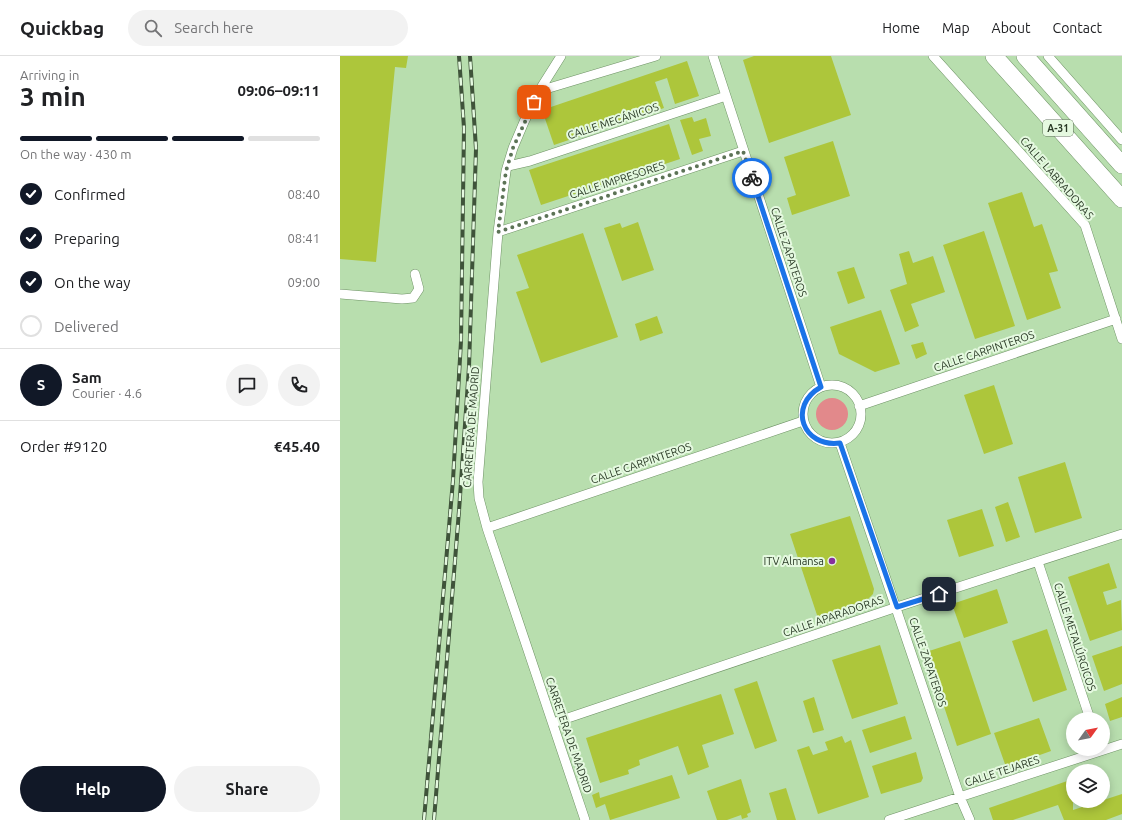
<!DOCTYPE html>
<meta charset="utf-8">
<style>
body{margin:0;font-family:Ubuntu,sans-serif;background:#f2f2f2;color:#202124;height:100vh;display:flex;flex-direction:column;font-size:15px;white-space:nowrap}
*{box-sizing:border-box;margin:0}
p{font-size:13px;color:#757577}
.icon{flex:none;width:22px;height:22px;fill:none;stroke:currentColor;stroke-width:2;stroke-linecap:round;stroke-linejoin:round}
.map{position:relative;flex:1;overflow:hidden}
.panel{display:flex;flex-direction:column;background:#fff;width:340px}
.panel>*{flex:none}
.needle{width:26px;rotate:57deg}
.tools{position:absolute;left:726px;top:656px;display:grid;gap:8px}
.tools a{display:grid;place-items:center;width:44px;height:44px;border-radius:50%;background:#fff;box-shadow:0 2px 10px #0003;font-size:20px}
.pin{position:absolute;display:grid;place-items:center;width:34px;height:34px;color:#fff;margin:-17px;border-radius:8px;box-shadow:0 2px 6px #0006}
.courier{position:absolute;display:grid;place-items:center;width:40px;height:40px;margin:-20px;border:3px solid #1a73e8;border-radius:50%;background:#fff;color:#222;box-shadow:0 1px 5px #0007}
.head em{font-style:normal;font-weight:700}
.head div{display:flex;flex-direction:column-reverse}
.head{display:flex;align-items:center;justify-content:space-between;height:68px;padding:0 20px}
h1{font-size:26px;font-weight:700;line-height:30px}
.bar{display:grid;grid-template-columns:repeat(4,1fr);gap:6px 4px;align-content:center;height:48px;padding:0 20px}
.bar i{height:5px;border-radius:3px;background:#e0e0e0}
.bar .selected{background:#111827}
.bar p{grid-column:span 4}
.line{display:flex;align-items:center;gap:10px;padding:0 20px;border-top:1px solid #e0e0e0}
.line div{flex:1}
.round{display:grid;place-items:center;flex:none;width:42px;height:42px;border-radius:21px;background:#f2f2f2}
ol{padding:0 20px;list-style:none}
li{display:flex;align-items:center;gap:12px;height:44px}
li p{margin-inline-start:auto}
li .icon{padding:4px;border-radius:50%;background:#111827;color:#fff;stroke-width:4}
li:last-child{color:#757577}
li i{width:22px;height:22px;border:2px solid #e0e0e0;border-radius:50%}
.cta{display:flex;gap:8px;margin-top:auto;padding:8px 20px}
.cta a{flex:1;height:46px;border-radius:24px;background:#111827;color:#fff;font-size:16px;font-weight:700;line-height:46px;text-align:center}
.cta a+a{background:#f2f2f2;color:#202124}
header{display:flex;align-items:center;gap:24px;box-sizing:border-box;height:56px;padding:0 20px;background:#fff;border-bottom:1px solid #e0e0e0}
header strong{font-size:19px}
nav{display:flex;gap:22px;margin-inline-start:auto;font-size:14px}
.search{width:280px;height:36px;background:#f2f2f2;display:flex;align-items:center;gap:10px;box-sizing:border-box;padding:0 14px;border-radius:22px;color:#757577;font-size:15px}
main{display:flex;flex:1;min-height:0}
.map>svg:first-child{display:block}
.green{fill:#e2898b}
.building{fill:#adc63b}
.lines{fill:none;stroke-linecap:round;stroke-linejoin:round}
.street-casing{stroke:#6e9265;stroke-width:10}
.highway-casing{stroke:#6e9265;stroke-width:18}
.street{stroke:#fff;stroke-width:9}
.highway{stroke:#fff;stroke-width:17}
.rail-casing{stroke:#3f533a;stroke-width:4}
.rail{stroke:#e5f9e0;stroke-width:2.5;stroke-dasharray:8;stroke-linecap:butt}
.done{stroke:#5c7356;stroke-width:4;stroke-dasharray:0 7.2}
.route{stroke:#1a73e8;stroke-width:5}
.poi-dot{fill:#88309d;stroke:#e5f9e0;stroke-width:1.5}
.labels{text-anchor:middle;dominant-baseline:central;stroke-width:4;stroke-linejoin:round;paint-order:stroke}
.shield{fill:#e5f9e0;stroke:#62735e;stroke-width:1}
.shield-label{font-size:10px;font-weight:bold;fill:#2a3a26}
.street-label{font-size:11px;fill:#2a3a26;stroke:#e5f9e0}
.poi-label{font-size:11px;fill:#2a3a26;stroke:#e5f9e0;text-anchor:end}
</style>
<header>
<strong>Quickbag</strong>
<div class="search"><svg class="icon" aria-label="search" viewBox="0 0 24 24"><circle cx="10" cy="10" r="6"/><path d="M15 15l6 6"/></svg>Search here</div>
<nav><a>Home</a><a>Map</a><a>About</a><a>Contact</a></nav>
</header>
<main>
<section class="panel">
<div class="head"><div><h1>3 min</h1><p>Arriving in</p></div><em>09:06–09:11</em></div>
<div class="bar"><i class="selected"></i><i class="selected"></i><i class="selected"></i><i></i><p>On the way · 430 m</p></div>
<ol>
<li><svg class="icon" aria-label="check" viewBox="0 0 24 24"><path d="M5 12l5 5 9-10"/></svg>Confirmed<p>08:40</p></li>
<li><svg class="icon" aria-label="check" viewBox="0 0 24 24"><path d="M5 12l5 5 9-10"/></svg>Preparing<p>08:41</p></li>
<li><svg class="icon" aria-label="check" viewBox="0 0 24 24"><path d="M5 12l5 5 9-10"/></svg>On the way<p>09:00</p></li>
<li><i></i>Delivered</li>
</ol>
<div class="line" style="height:72px"><b class="round" style="background:#111827;color:#fff">S</b><div><b>Sam</b><p>Courier · 4.6</p></div><a class="round"><svg class="icon" aria-label="chat" viewBox="0 0 24 24"><path d="M4 5h16v11H9l-5 4z"/></svg></a><a class="round"><svg class="icon" aria-label="phone" viewBox="0 0 24 24"><path d="M5 4h4l2 5-3 2q2 4 5 5l2-3 5 2v4C11 20 4 13 5 4z"/></svg></a></div>
<div class="line" style="height:52px"><div>Order #9120</div><b>€45.40</b></div>
<div class="cta"><a>Help</a><a>Share</a></div>
</section>
<div class="map">
<svg width="782" height="764" viewBox="0 0 782 764">
<rect width="100%" height="100%" fill="#b8deae"/>
<!-- green -->
<path class="green" d="M476 358a16 16 0 1 1 32 0a16 16 0 1 1-32 0Z"/>
<!-- building -->
<path class="building" d="M0,0H68L66,12L55,11L36,206L0,203Z
M414,0H491L511,59L429,87L403,4Z
M347,5L359,40L335,48L327,22L315,26L324,52L214,89L202,54Z
M352,61L354,66L366,62L371,80L359,83L363,95L352,99L340,64Z
M329,68L340,103L201,149L189,114Z
M493,85L510,140L452,159L447,142L456,139L444,101Z
M682,136L694,171L702,168L718,215L709,217L721,252L687,264L648,147Z
M298,166L314,214L282,225L264,172L280,167L282,172Z
M644,175L675,270L635,283L603,189Z
M243,177L278,281L201,307L176,236L189,232L177,199Z
M569,195L573,207L593,200L605,236L571,248L579,270L565,276L550,234L567,228L559,198Z
M514,211L525,242L508,248L497,216Z
M541,254L560,308L535,316L499,298L490,271Z
M317,260L323,277L300,285L295,268Z
M583,286L587,298L576,303L571,289Z
M654,329L673,388L644,398L624,339Z
M725,406L742,462L695,477L678,421Z
M668,446L680,481L666,486L655,451Z
M642,453L654,490L619,501L607,464Z
M510,460L534,533L533,538L526,545L478,562L450,478Z
M769,507L777,532L763,536L767,549L781,544L782,574L750,585L728,521Z
M657,533L668,567L624,582L612,548Z
M707,573L727,634L693,646L672,585Z
M620,585L651,678L617,690L586,596Z
M540,589L558,648L512,663L492,604Z
M782,590V628L764,635L752,600Z
M417,625L437,685L415,693L394,633Z
M381,638L394,678L362,689L369,711L348,719L338,690L299,704L300,709L288,714L289,718L260,727L246,682Z
M474,641L484,674L473,677L463,645Z
M782,641V661L770,665L765,648Z
M565,660L572,683L530,697L522,674Z
M699,662L711,695L666,711L654,677Z
M502,680L505,687L511,684L529,741L478,758L457,694L469,690L473,699L488,694L485,686Z
M576,696L583,722L581,726L541,738L532,710Z
M332,719L340,742L270,764L265,748L256,752L252,739L259,736L260,742Z
M401,723L411,756L407,758L408,761L402,763L401,759L387,764H377L367,735Z
M733,723V754L782,738V758L766,764H724L718,749L673,764H653L649,752Z
M446,732L456,764H437L429,737Z"/>
<g class="lines">
<defs>
<path id="street" d="M221,0L199,35L184,66L173,92L166,115L158,176L138,426L139,442L147,472L245,764
M373,0L481,331
M593,0L745,169L782,283
M708,0L782,84
M199,35L316,0
M168,110L190,105L386,40
M158,176L403,95
M0,238L62,243L73,242L79,233L75,218
M463 358a29 29 0 1 1 58 0a29 29 0 1 1-58 0Z
M519,350L776,263
M500,387L620,741L630,764
M147,472L463,365
M698,506L750,663
M213,667L557,551L782,478
M549,764L782,688"/>
<path id="highway" d="M654,0L782,143
M685,0L782,109"/>
</defs>
<!-- street casing -->
<use href="#street" class="street-casing"/>
<!-- highway casing -->
<use href="#highway" class="highway-casing"/>
<!-- street -->
<use href="#street" class="street"/>
<!-- highway -->
<use href="#highway" class="highway"/>
<defs>
<path id="rail" d="M84,764L113,424L121,285L124,72L119,0
M94,764L119,455L129,311L136,93L130,0"/>
</defs>
<!-- rail casing -->
<use href="#rail" class="rail-casing"/>
<!-- rail -->
<use href="#rail" class="rail"/>
</g>
<g class="lines">
<!-- done -->
<path class="done" d="M194,46L173,92L166,115L158,176L403,95L412,122"/>
<!-- route -->
<path class="route" d="M412,122L481,331C447,350 463,392 500,387L557,551L599,538"/>
</g>
<!-- markers -->
<circle class="poi-dot" cx="492" cy="505" r="4"/>
<g class="labels">
<!-- shield labels -->
<rect class="shield" x="703" y="64" width="30" height="16" rx="3"/>
<g class="shield-label">
<text x="718" y="72">A-31</text>
</g>
<!-- street labels -->
<g class="street-label">
<text transform="translate(273 65) rotate(-18)">CALLE MECÁNICOS</text>
<text transform="translate(717 122) rotate(49)">CALLE LABRADORAS</text>
<text transform="translate(277 124) rotate(-18)">CALLE IMPRESORES</text>
<text transform="translate(449 196) rotate(72)">CALLE ZAPATEROS</text>
<text transform="translate(644 295) rotate(-19)">CALLE CARPINTEROS</text>
<text transform="translate(131 371) rotate(-86)">CARRETERA DE MADRID</text>
<text transform="translate(301 407) rotate(-19)">CALLE CARPINTEROS</text>
<text transform="translate(493 560) rotate(-19)">CALLE APARADORAS</text>
<text transform="translate(735 581) rotate(72)">CALLE METALÚRGICOS</text>
<text transform="translate(588 606) rotate(71)">CALLE ZAPATEROS</text>
<text transform="translate(229 679) rotate(71)">CARRETERA DE MADRID</text>
<text transform="translate(662 715) rotate(-18)">CALLE TEJARES</text>
</g>
<!-- poi labels -->
<g class="poi-label">
<text x="484" y="505">ITV Almansa</text>
</g>
</g>
</svg>
<div class="tools">
<a><svg class="needle" viewBox="-14 -14 28 28"><path d="M0-13l5 13h-10z" fill="#e53935"/><path d="M0 13l5-13h-10z" fill="#757577"/></svg></a>
<a><svg class="icon" aria-label="layers" viewBox="0 0 24 24"><path d="M12 4l9 5-9 5-9-5zM3 14l9 5 9-5"/></svg></a>
</div>
<div class="pin" style="left:194px;top:46px;background:#ea580c"><svg class="icon" aria-label="bag" viewBox="0 0 24 24"><path d="M5 8h14l-1 12H6zM9 8a3 3 0 0 1 6 0"/></svg></div>
<div class="pin" style="left:599px;top:538px;background:#1f2937"><svg class="icon" aria-label="home" viewBox="0 0 24 24"><path d="M3 11l9-7 9 7M6 9v11h12V9"/></svg></div>
<div class="courier" style="left:412px;top:122px"><svg class="icon" aria-label="bike" viewBox="0 0 24 24"><circle cx="6" cy="16" r="4"/><circle cx="18" cy="16" r="4"/><path d="M6 16l4-8h5l3 8M10 8l3 8H6M13 5h3"/></svg></div>
</div>
</main>
